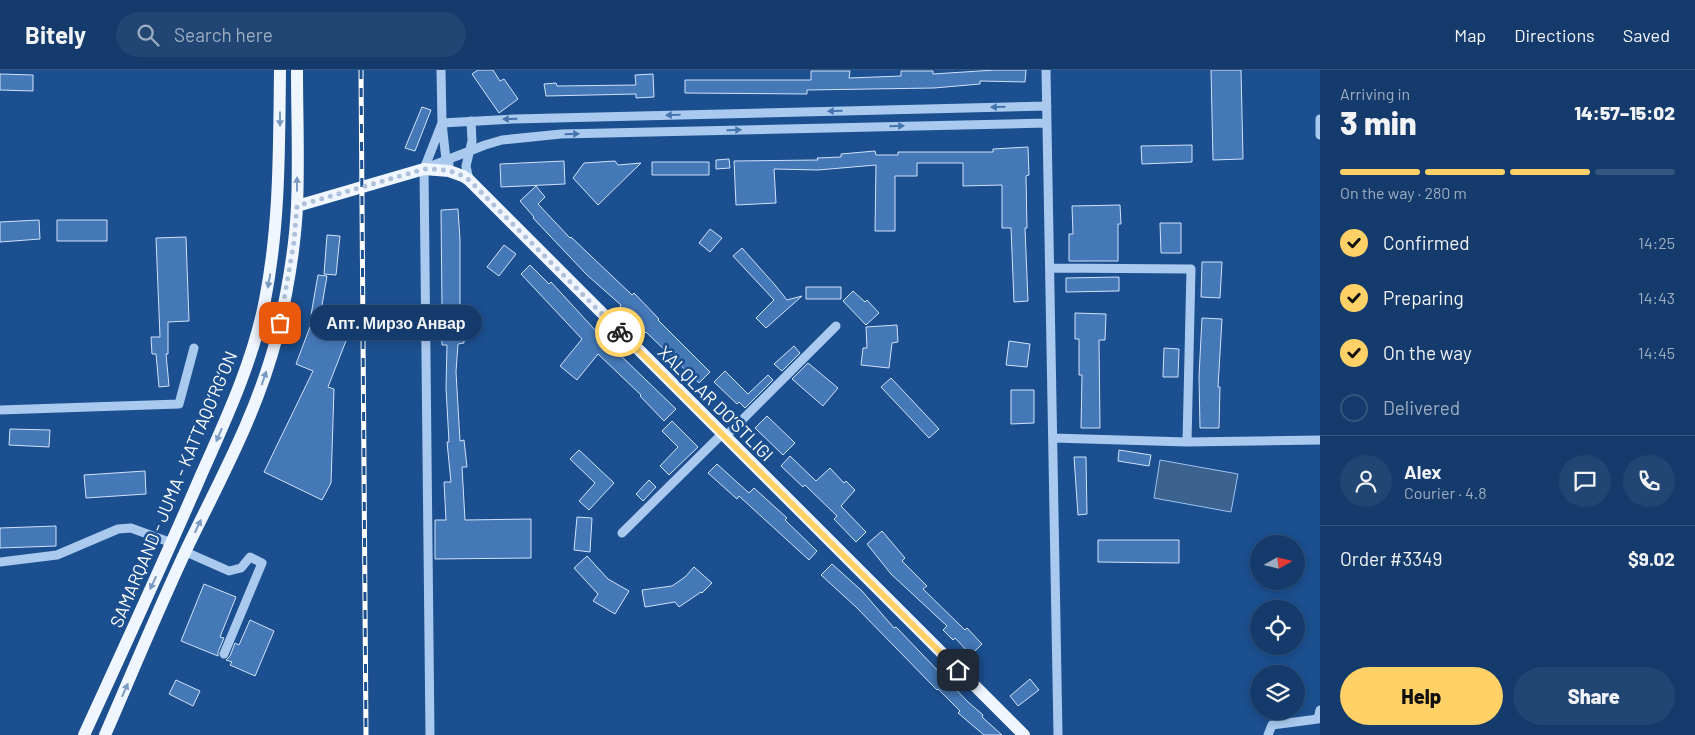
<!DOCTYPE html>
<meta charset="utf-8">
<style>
body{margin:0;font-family:Barlow,sans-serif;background:#214673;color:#f1f3f6;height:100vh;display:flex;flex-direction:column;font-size:19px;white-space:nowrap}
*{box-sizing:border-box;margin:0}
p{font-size:16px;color:#9dadc1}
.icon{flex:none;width:28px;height:28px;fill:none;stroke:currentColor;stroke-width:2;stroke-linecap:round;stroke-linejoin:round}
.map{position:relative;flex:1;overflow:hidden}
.panel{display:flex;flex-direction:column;background:#143b6b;width:375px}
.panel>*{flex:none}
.needle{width:32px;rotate:82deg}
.tools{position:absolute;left:1250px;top:465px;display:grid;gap:10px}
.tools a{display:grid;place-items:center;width:55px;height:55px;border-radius:50%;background:#143b6b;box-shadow:0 2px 8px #0003,0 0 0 1px #33557e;font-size:25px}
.pin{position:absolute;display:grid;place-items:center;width:42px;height:42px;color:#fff;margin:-21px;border-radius:10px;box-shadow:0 2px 8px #0006}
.courier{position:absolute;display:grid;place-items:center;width:50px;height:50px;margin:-25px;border:4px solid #ffd166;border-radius:50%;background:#fff;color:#222;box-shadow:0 1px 6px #0007}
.bubble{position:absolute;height:35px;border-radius:18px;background:#143b6b;box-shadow:0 2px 8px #0003,0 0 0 1px #33557e;font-size:16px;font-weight:800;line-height:35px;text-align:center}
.summary em{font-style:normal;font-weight:800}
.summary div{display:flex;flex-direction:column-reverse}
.summary{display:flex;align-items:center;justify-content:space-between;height:85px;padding:0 20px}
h1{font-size:32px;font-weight:800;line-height:38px}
.bar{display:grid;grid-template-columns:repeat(4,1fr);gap:8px 5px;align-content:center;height:60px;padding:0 20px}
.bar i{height:6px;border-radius:4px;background:#33557e}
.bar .selected{background:#ffd166}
.bar p{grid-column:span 4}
.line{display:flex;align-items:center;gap:12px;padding:0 20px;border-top:1px solid #33557e}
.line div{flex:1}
.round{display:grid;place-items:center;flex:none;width:52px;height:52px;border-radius:26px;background:#214673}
ol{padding:0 20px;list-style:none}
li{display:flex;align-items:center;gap:15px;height:55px}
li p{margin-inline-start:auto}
li .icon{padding:5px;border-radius:50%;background:#ffd166;color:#111;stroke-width:4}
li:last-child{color:#9dadc1}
li i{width:28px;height:28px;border:2px solid #33557e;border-radius:50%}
.action{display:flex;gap:10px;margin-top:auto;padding:10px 20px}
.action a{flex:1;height:58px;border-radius:30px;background:#ffd166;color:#111;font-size:20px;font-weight:800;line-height:58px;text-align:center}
.action a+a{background:#214673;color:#f1f3f6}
header{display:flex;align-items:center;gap:30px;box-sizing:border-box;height:70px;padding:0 25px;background:#143b6b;border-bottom:1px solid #33557e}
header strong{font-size:24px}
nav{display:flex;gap:28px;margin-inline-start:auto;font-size:18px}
.search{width:350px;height:45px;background:#214673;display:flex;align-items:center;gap:12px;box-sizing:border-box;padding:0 18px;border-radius:28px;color:#9dadc1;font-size:19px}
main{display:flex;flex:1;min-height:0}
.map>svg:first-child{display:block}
.water{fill:#3c6290;stroke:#9cc4f0}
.building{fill:#4478b7;stroke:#cfe3fa}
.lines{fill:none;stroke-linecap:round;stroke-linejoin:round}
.minor{stroke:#a9c9ee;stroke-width:9}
.major{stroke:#f0f6ff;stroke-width:12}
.rail-casing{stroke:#fff;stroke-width:5}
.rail{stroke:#1b4f8f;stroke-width:3;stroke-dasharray:9;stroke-linecap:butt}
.oneway{fill:#4674ac}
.oneway2{fill:#7b9ac1}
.done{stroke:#afc1d8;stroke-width:5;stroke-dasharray:0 9}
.route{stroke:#ffd166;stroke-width:6}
.labels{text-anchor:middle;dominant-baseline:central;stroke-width:5;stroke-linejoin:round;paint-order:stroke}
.street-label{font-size:18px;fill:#fff;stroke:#1b4f8f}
</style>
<header>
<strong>Bitely</strong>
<div class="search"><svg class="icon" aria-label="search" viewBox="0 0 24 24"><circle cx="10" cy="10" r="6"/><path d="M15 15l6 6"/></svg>Search here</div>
<nav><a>Map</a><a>Directions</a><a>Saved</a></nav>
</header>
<main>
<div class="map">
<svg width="1320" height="665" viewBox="0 0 1320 665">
<rect width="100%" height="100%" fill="#1b4f8f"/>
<!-- water -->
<path class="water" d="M1160,390L1238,404L1231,442L1154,428Z"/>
<!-- building -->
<path class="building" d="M478,0H493L500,11L504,9L518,29L499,43L472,4Z
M995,0H1026L1025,12L980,11V14L934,18L807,20V24L685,23V10H811V1H850L849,8L901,6V1H933V4Z
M1211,0H1241L1243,89L1213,90Z
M0,4L33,5V21L0,20Z
M653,4L654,27L636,28V24L546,26L544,14L556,13L557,16L636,15L635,5Z
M422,37L431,40L415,81L405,78Z
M1192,75V92L1142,94L1141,76Z
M1028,77L1029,105L1026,106L1027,158H1025L1028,231L1014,232L1011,158H1002V115L963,116V93H917V106H895V161H875L876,95L818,100L774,99L776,133L736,135L734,91L818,90L817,88L841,87V84L875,81L876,85H898V82H993V79Z
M729,89L730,98L716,99V90Z
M564,91L565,114L501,117L500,94Z
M615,91L618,95L641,93L598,135L573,108L584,93Z
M652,92H709V105H652Z
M536,116L545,127L538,134L570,168L571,167L632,225L634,223L659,249L658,250L710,302L699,313L646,262L645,263L620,237L621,235L587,205L533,148L534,147L520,131Z
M1120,135L1121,154H1118V191H1069V164H1073L1072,136Z
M458,139L460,170V236H442L441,140Z
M39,150L40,169L0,172V152Z
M57,150H107V171H57Z
M1160,153H1181V183H1161Z
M710,159L722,168L710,182L699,173Z
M327,165L340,166L336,205L324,204Z
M186,167L189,251L168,252V284H166L169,316L159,317L156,284H152L151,267H160L156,168Z
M504,175L516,184L499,206L487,197Z
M742,178L775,215L787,230L802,226L766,258L756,248L774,230L733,186Z
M1202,192H1222L1220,228L1201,227Z
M530,195L549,214L551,212L617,284L618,283L676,339L664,351L640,326L641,325L598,284L577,310L560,296L582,269L521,204Z
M318,205L327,206L320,247L311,245Z
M1119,207V221L1066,222V208Z
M806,217H841V229H806Z
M853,221L865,232L867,230L879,243L866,255L843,231Z
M1075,243L1106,244L1105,270H1099L1100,358H1081L1082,305H1079V269H1075Z
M1202,248L1222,249L1218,317H1220L1219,358H1200L1199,306Z
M313,249L349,263L328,317L334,319L331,413L322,430L264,402L313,301L296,294Z
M463,253L464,273L458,274L456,302L460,371L464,370L467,397H462L465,450L531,449V488L435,489V450H446L444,412H451L447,372H449L446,318L447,275H442L441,254Z
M897,255L898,272L892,273L889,298L861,295L863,278H867L866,257Z
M1009,271L1030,274L1027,297L1006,295Z
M794,276L800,283L782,301L774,294Z
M1164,278L1179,279L1178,307H1163Z
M808,293L838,318L823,336L792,309Z
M725,301L748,324L768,305L773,310L745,338L739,332L737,334L714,312Z
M891,308L939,359L929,368L881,317Z
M1011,320H1034V353L1011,354Z
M767,346L795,373L783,385L755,358Z
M672,351L698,377L669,405L660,396L678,377L662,361Z
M10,359L50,360L49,377L9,375Z
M579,380L614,413L589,440L579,431L595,413L570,389Z
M1119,380L1151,385L1149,396L1118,391Z
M790,386L816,411L830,398L844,413L846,411L855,420L841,436L866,462L856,472L834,449L837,446L805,415L803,417L781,396Z
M1074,387H1086L1087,444L1078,445Z
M717,394L749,423L754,418L787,448L785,450L817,481L809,490L739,426L737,429L708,403Z
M145,401L146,424L86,428L84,405Z
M649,410L656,417L643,431L636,424Z
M577,447L592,448L590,482L574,480Z
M56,456V476L0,478V458Z
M882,461L905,488L902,491L927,516L923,519L965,560L967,558L982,574L971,585L955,568L953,570L943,560L947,556L891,504L867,474Z
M1098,470H1179V493L1098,492Z
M587,486L608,509L629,521L615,544L593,531L598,524L574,498Z
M832,494L862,521L894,558L896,557L968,632L983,645L982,647L1002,665H984L958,643L960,641L938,619L937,620L856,537L821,505Z
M694,497L712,513L702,523L701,522L679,537L675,532L645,537L642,520L672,516L685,507Z
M204,514L236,527L220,567L224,568L218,582V586L181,571Z
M250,550L274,561L255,606L230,595L232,592L226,590L230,586L235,573L239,575Z
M1030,609L1039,620L1018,636L1010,626Z
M176,610L200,621L193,636L169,624Z"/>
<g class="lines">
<!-- minor -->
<path class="minor" d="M441,0L442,53L446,90L449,94
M1046,0L1058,665
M1320,49V65
M426,98L485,75L502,70L561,64L1047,53
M469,110L466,96L472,71L471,51
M1050,198L1191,199L1187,372
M0,340L179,334L194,278
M725,367L836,256
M1053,368L1187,372L1320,370
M622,463L722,364
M186,482L229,501L241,498L250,487L262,493L224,584
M0,492L57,485L118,459L131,458L172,473
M430,665L424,99L442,53L514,49L1047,36
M1268,665L1272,655L1318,649L1320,640"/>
<!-- major -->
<path class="major" d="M297,136L424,99L449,101L463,106L469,110L1024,665
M84,665C124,578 164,491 202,403C227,347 253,291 265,230C280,154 279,77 280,0
M105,665C132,603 158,540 187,478C220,410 258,341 277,266C287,224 295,179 297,136C299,91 297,45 297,0"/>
<defs>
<path id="rail" d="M361,0L366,665"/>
</defs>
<!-- rail casing -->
<use href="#rail" class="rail-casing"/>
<!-- rail -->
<use href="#rail" class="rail"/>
</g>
<!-- one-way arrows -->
<defs><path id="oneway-solid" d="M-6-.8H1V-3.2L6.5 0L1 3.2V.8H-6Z" transform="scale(1.25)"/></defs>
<g class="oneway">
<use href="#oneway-solid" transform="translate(998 37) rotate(179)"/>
<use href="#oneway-solid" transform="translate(835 41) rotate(179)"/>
<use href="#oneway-solid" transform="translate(673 45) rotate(179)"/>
<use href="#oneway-solid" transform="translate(510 49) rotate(178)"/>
<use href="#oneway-solid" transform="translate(897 56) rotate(-1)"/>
<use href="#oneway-solid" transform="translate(734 60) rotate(-1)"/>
<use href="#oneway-solid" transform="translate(572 64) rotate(-1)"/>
</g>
<g class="oneway2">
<use href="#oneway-solid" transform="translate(280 49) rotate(90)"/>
<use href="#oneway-solid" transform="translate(297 114) rotate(-90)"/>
<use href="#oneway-solid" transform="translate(269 211) rotate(100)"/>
<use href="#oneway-solid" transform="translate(264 308) rotate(-71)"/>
<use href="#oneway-solid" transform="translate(219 365) rotate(113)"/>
<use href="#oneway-solid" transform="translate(198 456) rotate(-65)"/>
<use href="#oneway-solid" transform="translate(153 513) rotate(115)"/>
<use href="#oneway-solid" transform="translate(125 620) rotate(-66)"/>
</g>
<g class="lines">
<!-- done -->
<path class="done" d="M280,253L294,172L297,136L424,99C441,99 455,100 469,110L620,262"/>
<!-- route -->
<path class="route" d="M620,262L958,600"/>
</g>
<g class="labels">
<!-- street labels -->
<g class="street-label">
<text transform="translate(716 333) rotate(45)">XALQLAR DO’STLIGI</text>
<text transform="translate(173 419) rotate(-67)">SAMARQAND - JUMA - KATTAQO‘RG‘ON</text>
</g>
</g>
</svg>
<div class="tools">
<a><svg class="needle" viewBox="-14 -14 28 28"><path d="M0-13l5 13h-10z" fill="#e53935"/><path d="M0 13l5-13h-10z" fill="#9dadc1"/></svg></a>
<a><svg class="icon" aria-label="locate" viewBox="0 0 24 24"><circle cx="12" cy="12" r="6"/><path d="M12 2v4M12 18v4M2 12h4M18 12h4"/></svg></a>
<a><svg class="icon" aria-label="layers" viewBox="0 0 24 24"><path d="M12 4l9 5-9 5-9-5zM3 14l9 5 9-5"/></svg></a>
</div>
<div class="pin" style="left:280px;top:253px;background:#ea580c"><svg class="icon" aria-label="bag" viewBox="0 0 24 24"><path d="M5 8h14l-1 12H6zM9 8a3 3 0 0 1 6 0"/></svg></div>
<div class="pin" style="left:958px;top:600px;background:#1f2937"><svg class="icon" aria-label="home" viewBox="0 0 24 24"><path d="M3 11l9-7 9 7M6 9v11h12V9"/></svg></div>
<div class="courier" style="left:620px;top:262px"><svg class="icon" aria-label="bike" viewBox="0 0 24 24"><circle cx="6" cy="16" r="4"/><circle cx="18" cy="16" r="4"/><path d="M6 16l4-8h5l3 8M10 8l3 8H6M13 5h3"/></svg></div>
<div class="bubble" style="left:310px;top:235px;width:172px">Апт. Мирзо Анвар</div>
</div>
<section class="panel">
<div class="summary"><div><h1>3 min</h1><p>Arriving in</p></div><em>14:57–15:02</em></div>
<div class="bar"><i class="selected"></i><i class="selected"></i><i class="selected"></i><i></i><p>On the way · 280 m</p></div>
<ol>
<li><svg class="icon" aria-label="check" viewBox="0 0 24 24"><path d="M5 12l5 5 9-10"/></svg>Confirmed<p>14:25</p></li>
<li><svg class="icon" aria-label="check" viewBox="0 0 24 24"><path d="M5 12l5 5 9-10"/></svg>Preparing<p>14:43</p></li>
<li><svg class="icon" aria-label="check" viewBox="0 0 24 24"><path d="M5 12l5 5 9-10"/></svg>On the way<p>14:45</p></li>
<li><i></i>Delivered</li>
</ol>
<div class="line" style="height:90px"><a class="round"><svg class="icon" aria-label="person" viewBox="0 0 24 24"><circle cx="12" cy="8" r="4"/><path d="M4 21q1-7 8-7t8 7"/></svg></a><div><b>Alex</b><p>Courier · 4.8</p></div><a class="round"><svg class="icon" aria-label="chat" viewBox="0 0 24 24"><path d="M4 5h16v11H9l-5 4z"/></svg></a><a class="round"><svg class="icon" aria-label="phone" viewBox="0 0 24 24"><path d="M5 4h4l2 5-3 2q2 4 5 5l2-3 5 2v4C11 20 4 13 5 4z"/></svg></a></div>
<div class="line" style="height:65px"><div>Order #3349</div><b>$9.02</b></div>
<div class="action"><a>Help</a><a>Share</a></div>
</section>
</main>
